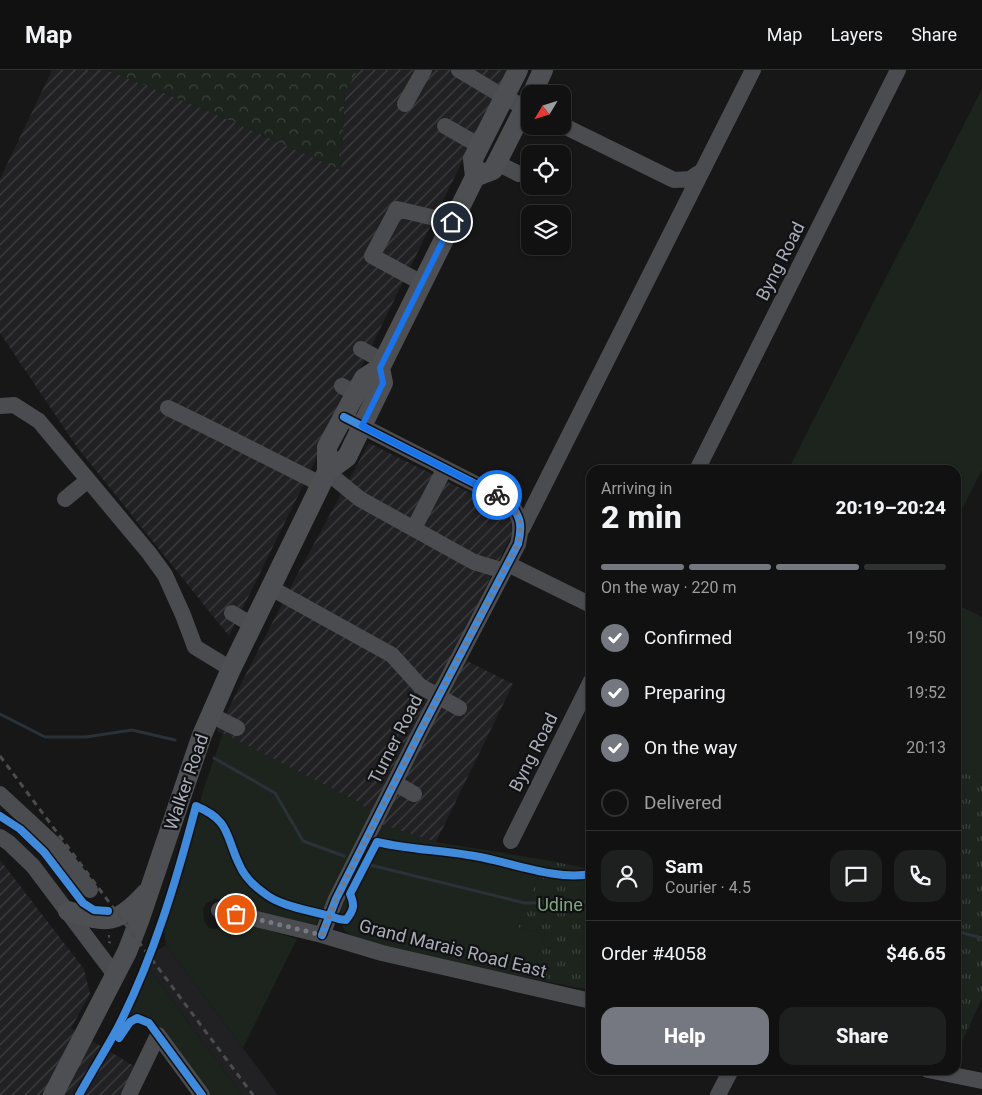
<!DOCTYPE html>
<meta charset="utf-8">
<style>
body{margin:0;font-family:Roboto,sans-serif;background:#1e1f1f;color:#f1f3f6;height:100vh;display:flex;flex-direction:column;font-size:19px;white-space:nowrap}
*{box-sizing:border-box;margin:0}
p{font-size:16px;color:#9c9d9f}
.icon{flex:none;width:28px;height:28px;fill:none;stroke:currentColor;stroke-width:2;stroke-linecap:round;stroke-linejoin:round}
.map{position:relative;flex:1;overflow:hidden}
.details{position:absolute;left:586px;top:395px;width:375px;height:610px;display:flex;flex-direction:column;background:#111;border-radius:15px;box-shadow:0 1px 4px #0004,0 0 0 1px #303131}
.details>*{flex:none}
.needle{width:32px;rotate:232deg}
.fabs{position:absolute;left:521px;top:15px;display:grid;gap:10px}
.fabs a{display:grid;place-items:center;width:50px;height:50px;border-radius:10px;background:#111;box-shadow:0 1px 4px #0004,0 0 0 1px #303131;font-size:25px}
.pin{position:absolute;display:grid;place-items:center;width:42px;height:42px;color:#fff;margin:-21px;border:2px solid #fff;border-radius:50%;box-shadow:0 1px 5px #0007}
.courier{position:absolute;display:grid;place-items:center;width:50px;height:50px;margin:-25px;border:4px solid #1a73e8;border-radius:50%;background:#fff;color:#222;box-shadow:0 1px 6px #0007}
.head em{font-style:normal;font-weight:800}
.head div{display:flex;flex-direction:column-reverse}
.head{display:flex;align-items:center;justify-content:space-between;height:85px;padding:0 15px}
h1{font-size:32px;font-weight:800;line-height:38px}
.bar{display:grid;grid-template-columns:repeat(4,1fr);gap:8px 5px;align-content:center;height:60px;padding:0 15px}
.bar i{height:6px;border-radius:4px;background:#303131}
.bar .current{background:#757880}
.bar p{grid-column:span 4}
.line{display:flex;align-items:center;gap:12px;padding:0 15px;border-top:1px solid #303131}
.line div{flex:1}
.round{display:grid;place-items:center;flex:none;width:52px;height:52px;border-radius:15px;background:#1e1f1f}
ol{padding:0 15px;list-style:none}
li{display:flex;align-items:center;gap:15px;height:55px}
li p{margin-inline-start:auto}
li .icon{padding:5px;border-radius:50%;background:#757880;color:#fff;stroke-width:4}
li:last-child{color:#9c9d9f}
li i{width:28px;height:28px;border:2px solid #303131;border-radius:50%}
.cta{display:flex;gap:10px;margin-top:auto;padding:10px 15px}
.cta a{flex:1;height:58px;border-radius:15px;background:#757880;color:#fff;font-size:20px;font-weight:800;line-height:58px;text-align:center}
.cta a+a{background:#1e1f1f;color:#f1f3f6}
header{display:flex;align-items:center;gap:30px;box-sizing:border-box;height:70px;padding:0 25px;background:#111;border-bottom:1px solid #303131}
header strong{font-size:24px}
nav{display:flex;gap:28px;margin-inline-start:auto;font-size:18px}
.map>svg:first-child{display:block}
.built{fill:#212123}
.industrial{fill:url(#industrial-furrows)}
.green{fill:#1d241e}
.forest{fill:url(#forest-crowns)}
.park{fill:url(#park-tufts)}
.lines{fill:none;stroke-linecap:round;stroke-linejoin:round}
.stream{stroke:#2a3239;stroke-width:3}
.path{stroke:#4d4e52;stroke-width:2;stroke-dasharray:2.5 4;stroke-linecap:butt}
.minor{stroke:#4b4c50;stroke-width:16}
.major{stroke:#4d4f52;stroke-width:20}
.rail{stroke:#4b4c4f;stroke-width:3;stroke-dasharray:6 5;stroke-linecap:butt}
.cycleway-casing{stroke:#111113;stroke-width:11}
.cycleway{stroke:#408adc;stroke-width:8}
.done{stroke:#757880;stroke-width:5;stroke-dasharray:0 9}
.route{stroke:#1a73e8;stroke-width:6}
.labels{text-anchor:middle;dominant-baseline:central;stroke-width:4.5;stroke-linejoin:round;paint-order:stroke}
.street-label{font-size:18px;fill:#a8adb8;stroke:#111113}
.park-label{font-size:18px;fill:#7fa381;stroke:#111113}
</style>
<header>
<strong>Map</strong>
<nav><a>Map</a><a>Layers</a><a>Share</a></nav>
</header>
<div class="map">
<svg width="982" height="1025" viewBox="0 0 982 1025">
<defs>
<pattern id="industrial-furrows" width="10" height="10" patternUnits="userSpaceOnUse" patternTransform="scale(1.25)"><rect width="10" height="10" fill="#212123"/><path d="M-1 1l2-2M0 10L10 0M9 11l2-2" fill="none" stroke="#3e3f41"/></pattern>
<pattern id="forest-crowns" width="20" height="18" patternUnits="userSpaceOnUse" patternTransform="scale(1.25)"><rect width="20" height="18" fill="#1d241e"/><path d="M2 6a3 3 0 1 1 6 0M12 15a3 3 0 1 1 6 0" fill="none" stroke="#3b413d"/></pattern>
<pattern id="park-tufts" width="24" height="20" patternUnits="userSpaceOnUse" patternTransform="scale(1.25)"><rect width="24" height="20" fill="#1d241e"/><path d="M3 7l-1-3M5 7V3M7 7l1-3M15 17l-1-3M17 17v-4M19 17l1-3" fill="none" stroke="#3b413d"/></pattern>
</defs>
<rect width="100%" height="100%" fill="#171717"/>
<!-- built -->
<path class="built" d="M166,875L278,1025H242L148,897L154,882Z"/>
<!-- industrial -->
<path class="industrial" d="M52,0H107L206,40L341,100L345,21L358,0H510L488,39L229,566L77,377L0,263V109Z
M369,373L501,438L511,451L512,464L453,584L513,614L436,772L384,756L360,733L217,661L291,516Z
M0,790L84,899L90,924L71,958L137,998L123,1025H0Z"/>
<!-- green -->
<path class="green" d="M982,19V400L956,451V400H788Z
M956,534L982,547V711L956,699Z
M223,663L360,733L372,743L316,855L310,857L228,836L223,831L215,829L207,833L203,839L204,851L209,858C220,860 226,858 234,850L297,869L243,978L166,875L163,854L177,816L203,721Z
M380,754L436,772L546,790L517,857L545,864L529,908L415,885L358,869L345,861L339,849L342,833Z
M148,897L242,1025H208L152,950L142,944L129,948L122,955Z"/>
<!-- forest -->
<path class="forest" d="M107,0H358L345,21L341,100L206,40Z"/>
<!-- park -->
<path class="park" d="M956,699L982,711V928L956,985Z
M591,786V920L529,908L545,864L517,857L546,790L585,798Z"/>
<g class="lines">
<!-- stream -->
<path class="stream" d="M0,644L45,667H86L132,660L175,670
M214,688L275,723L303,771L344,786
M370,795L525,833L591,832
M956,861L982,868"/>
<!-- path -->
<path class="path" d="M109,865V872L113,874"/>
<!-- minor -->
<path class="minor" d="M459,0L504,27L530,40
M405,34L424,0
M562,55L674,110L690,109L702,101
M445,56L480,76
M497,93L519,104
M422,213L372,186L397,139L452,152
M361,279L383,291
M342,316L356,324
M0,336L14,335L39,351L149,483L165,505L183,545L195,577L231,599
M168,338C219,362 270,389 321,414
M697,400L898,0
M327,402L360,429L474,492L504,501
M65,429L88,410
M414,458L445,398
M522,459L753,0
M508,494L591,535
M271,518L392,585L420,616L459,638
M232,543L252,555
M211,645L237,658
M395,713L414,724
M0,724L55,775L90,820
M0,767L9,773L33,796L115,905
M511,771L591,611
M219,840L322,865L382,883L591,931
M322,865L336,829L421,660L518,474C523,454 520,447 509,431L344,347
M928,1000L982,1011
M129,1025L158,965L202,1025
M718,1025L731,1000"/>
<!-- major -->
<path class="major" d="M532,24L543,0
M475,107L493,100L530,27
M327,402L347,387L383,313L380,298
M68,841C108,854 117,854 146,823
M53,1025L127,882L139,851L202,665L231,599L327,402V377L364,308L380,298L475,107L473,89L518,0"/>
<!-- rail -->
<path class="rail" d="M0,686L253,1025"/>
<defs>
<path id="cycleway" d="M0,746L20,759L44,782L83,833L94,840L108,841
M322,865L336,829L421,660L518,474C523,454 520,447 509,431L344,347
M119,968L130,952L137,948L149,953L202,1025
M79,1025C91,1003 105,981 117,959C153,889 176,812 196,736C231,751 225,765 239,794C244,806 254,816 264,823C282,838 317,841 339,849L346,850C354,840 355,835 350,824L377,772C407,779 437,780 468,785C507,790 552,811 591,804"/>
</defs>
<!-- cycleway casing -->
<use href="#cycleway" class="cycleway-casing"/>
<!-- cycleway -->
<use href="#cycleway" class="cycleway"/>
</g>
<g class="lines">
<!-- done -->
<path class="done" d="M236,844L322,865L336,829L421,660L518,474C524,449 519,437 497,425"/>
<!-- route -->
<path class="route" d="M452,152L380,298L383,313L362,356L497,425"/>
</g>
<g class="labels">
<!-- street labels -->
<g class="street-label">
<text transform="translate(780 191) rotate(-63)">Byng Road</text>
<text transform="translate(395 669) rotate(-63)">Turner Road</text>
<text transform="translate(533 682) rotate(-63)">Byng Road</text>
<text transform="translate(186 712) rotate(-71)">Walker Road</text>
<text transform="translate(453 878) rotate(14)">Grand Marais Road East</text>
</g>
<!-- park labels -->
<g class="park-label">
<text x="560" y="834">Udine</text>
</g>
</g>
</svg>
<div class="fabs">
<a><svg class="needle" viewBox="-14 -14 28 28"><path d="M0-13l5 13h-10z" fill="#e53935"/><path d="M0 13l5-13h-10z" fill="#9c9d9f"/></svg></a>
<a><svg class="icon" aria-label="locate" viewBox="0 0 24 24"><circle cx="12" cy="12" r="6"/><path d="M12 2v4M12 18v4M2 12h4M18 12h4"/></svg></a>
<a><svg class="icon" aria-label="layers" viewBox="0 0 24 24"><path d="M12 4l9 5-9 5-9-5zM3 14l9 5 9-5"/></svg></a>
</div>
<div class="pin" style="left:236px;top:844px;background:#ea580c"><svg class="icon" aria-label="bag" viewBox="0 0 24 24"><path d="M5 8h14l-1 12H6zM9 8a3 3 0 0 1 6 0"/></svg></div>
<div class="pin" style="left:452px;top:152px;background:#1f2937"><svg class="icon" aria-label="home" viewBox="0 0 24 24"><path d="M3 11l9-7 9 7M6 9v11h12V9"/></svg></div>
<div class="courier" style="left:497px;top:425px"><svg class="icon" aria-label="bike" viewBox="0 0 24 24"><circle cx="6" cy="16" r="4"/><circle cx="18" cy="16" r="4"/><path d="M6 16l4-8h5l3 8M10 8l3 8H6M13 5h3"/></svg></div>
<section class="details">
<div class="head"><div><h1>2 min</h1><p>Arriving in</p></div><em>20:19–20:24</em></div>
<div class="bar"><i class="current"></i><i class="current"></i><i class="current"></i><i></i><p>On the way · 220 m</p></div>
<ol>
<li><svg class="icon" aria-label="check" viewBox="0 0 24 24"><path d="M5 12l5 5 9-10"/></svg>Confirmed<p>19:50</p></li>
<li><svg class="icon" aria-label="check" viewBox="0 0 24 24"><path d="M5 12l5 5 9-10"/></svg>Preparing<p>19:52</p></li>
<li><svg class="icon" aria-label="check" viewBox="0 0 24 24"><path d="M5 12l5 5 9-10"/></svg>On the way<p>20:13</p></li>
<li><i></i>Delivered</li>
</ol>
<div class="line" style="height:90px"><a class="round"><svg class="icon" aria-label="person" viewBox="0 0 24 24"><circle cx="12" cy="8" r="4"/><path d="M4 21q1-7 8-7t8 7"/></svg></a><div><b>Sam</b><p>Courier · 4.5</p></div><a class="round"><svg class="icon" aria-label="chat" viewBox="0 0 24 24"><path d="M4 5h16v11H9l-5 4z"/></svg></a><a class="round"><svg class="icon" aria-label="phone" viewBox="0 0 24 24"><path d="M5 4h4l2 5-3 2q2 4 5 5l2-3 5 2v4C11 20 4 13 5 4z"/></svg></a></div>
<div class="line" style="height:65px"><div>Order #4058</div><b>$46.65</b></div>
<div class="cta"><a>Help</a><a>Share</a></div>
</section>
</div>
